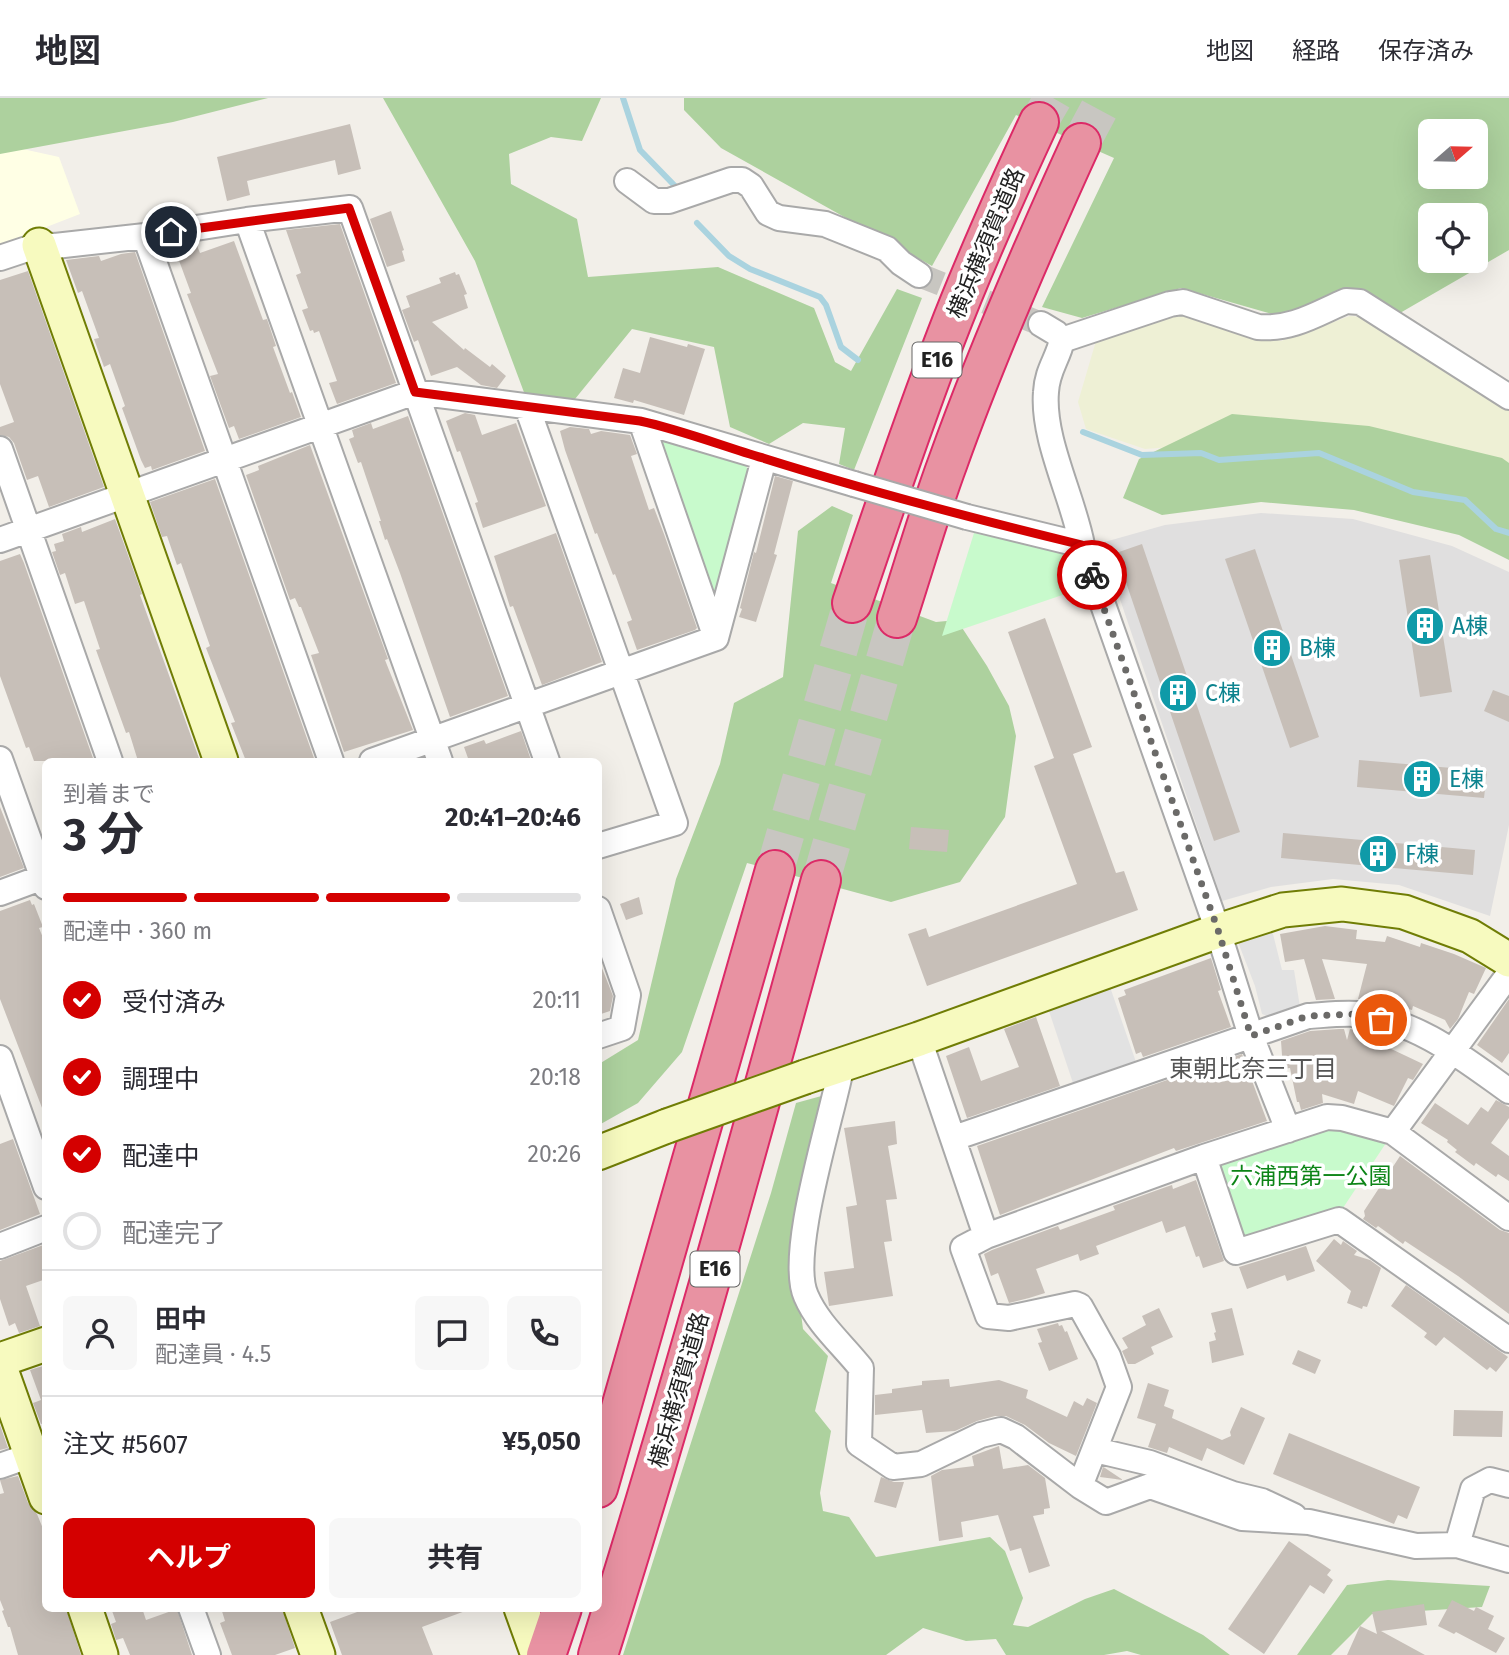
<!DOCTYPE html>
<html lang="ja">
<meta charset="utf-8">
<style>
body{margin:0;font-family:"Fira Sans","Noto Sans JP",sans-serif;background:#f7f7f7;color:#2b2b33;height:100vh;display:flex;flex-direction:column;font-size:26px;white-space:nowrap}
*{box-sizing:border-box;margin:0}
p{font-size:23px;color:#7c7c81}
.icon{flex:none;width:38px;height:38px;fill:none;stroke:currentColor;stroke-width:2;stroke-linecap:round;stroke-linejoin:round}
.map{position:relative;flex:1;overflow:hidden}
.details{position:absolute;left:42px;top:660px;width:560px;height:854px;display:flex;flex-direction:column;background:#fff;border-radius:10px;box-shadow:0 7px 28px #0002}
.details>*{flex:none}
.needle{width:46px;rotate:70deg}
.buttons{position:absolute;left:1418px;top:21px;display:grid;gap:14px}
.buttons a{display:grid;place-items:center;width:70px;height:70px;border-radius:10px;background:#fff;box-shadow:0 7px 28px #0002;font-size:35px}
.pin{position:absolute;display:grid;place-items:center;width:60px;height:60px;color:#fff;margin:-30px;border:4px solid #fff;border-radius:50%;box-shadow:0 2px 7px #0007}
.courier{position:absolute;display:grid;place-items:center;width:70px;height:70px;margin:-35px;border:5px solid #d40000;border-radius:50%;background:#fff;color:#222;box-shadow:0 2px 9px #0007}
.summary em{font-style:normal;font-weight:700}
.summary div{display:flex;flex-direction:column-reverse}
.summary{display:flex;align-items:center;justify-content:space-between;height:119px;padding:0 21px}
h1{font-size:46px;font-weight:700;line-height:52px}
.bar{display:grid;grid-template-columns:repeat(4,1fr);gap:10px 7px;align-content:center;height:84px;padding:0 21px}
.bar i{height:9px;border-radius:5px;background:#e1e1e2}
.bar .selected{background:#d40000}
.bar p{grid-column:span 4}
.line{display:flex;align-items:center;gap:18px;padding:0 21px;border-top:2px solid #e1e1e2}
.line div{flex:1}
.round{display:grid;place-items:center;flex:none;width:74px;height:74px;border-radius:10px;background:#f7f7f7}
ol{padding:0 21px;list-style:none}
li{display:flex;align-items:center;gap:21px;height:77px}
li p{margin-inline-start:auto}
li .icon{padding:7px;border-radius:50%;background:#d40000;color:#fff;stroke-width:4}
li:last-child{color:#7c7c81}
li i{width:38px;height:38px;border:4px solid #e1e1e2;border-radius:50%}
.action{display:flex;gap:14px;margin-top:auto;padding:14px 21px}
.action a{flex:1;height:80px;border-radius:10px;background:#d40000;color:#fff;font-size:28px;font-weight:700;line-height:80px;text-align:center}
.action a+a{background:#f7f7f7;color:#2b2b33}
header{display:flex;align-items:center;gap:42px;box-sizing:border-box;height:98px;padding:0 35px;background:#fff;border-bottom:2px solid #e1e1e2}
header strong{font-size:33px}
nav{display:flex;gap:38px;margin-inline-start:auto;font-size:24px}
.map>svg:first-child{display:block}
.residential{fill:#e0dfdf}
.education{fill:#ffffe5}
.farmland{fill:#eef0d5}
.forest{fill:#add19e;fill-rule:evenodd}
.park{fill:#c8facc}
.parking{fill:#e2e2e2}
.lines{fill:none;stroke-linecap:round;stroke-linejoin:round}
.stream{stroke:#aad3df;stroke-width:6}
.building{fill:#c7bfb8}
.street-tunnel{stroke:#c8c6c1;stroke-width:24;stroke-dasharray:24 12;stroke-linecap:butt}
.highway-tunnel{stroke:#c8c6c1;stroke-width:38;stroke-dasharray:38 19;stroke-linecap:butt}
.street-casing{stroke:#a9a9a9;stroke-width:28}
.secondary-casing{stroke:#707d05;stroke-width:37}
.highway-casing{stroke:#dc2a67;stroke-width:42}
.street{stroke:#fff;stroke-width:24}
.secondary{stroke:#f7fabf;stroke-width:33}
.highway{stroke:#e892a2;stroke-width:38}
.street-bridge-casing{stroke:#a9a9a9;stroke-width:28;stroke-linecap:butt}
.secondary-bridge-casing{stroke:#707d05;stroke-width:37;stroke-linecap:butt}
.street-bridge{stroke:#fff;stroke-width:24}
.secondary-bridge{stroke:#f7fabf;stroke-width:33}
.done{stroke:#6b6a68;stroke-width:7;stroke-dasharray:0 12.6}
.route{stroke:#d40000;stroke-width:9}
.labels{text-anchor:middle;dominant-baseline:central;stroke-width:7;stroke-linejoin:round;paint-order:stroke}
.shield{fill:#fff;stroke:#646464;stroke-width:2}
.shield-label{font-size:21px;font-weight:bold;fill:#222}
.street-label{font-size:23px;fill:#222;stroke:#fff}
.culture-label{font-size:23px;fill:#0d838f;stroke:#fff;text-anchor:start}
.park-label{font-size:23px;fill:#0c8416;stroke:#fff}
.neighbourhood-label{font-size:24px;fill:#555;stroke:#fff}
</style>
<header>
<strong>地図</strong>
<nav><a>地図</a><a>経路</a><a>保存済み</a></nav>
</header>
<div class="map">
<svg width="1509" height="1557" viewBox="0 0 1509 1557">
<rect width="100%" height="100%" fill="#f2efe9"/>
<!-- residential -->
<path class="residential" d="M1261,415L1353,421L1452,448L1509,474V727L1490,818L1399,787L1333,781L1271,789L1222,803L1101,445L1165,427Z"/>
<!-- education -->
<path class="education" d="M0,46L59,59L80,116L0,147Z"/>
<!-- farmland -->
<path class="farmland" d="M1171,215H1196L1281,243L1350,218L1370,220L1509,307V413L1197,347L1145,351L1086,331L1078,304L1096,243Z"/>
<!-- forest -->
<path class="forest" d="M0,0H268L173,24L0,56Z
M383,0H601L582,43L551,39L509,56L511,86L577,121L588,179L718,169L814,210L835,264L851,273L897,191L922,200L854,372L839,366L845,330L803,325L769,346L730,329L714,249L632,231L575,301L525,297L475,163Z
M684,0H1509V152L1400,215L1354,193L1286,220L1181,190L1082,220L1042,209L1114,60L1016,17L932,168L721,50L684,12ZM1430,33H1475V79H1430ZM1430,117H1475V163H1430Z
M1232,316L1369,328L1502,360L1509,365V462L1459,437L1354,412L1261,404L1162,417L1123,400L1139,361Z
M832,408L853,417L831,485L936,524L957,522L987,568L1009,608L1016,638L1005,719L960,784L891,804L747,765L682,954L638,1005L599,1027V966L638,942L676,781L720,666L734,605L783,579L798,433Z
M825,997L791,1140L803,1231L828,1258L815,1313L831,1333L820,1395L823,1413L849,1419L876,1459L990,1439L1005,1453L1023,1500L1013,1527L1028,1529L1085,1501L1114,1491L1203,1537L1230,1557H1141L1127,1553L1104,1557H1006L996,1541L966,1543L923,1530L886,1557H623L771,1095L796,1005Z
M1388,1482L1490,1488L1482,1509L1372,1516L1331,1557H1297L1347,1487Z"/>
<!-- park -->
<path class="park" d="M668,340L745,365L748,373L720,496L712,495L659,347Z
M974,435L1071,456L1083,490L942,538Z
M1337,1028L1386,1045L1341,1113L1241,1143L1215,1070L1290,1041Z"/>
<!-- parking -->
<path class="parking" d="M1272,832L1282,872H1294L1300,909L1272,920L1262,916L1255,888L1238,844Z
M1109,886L1137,967L1074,988L1047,907Z"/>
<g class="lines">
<!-- stream -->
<path class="stream" d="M623,0L640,52L675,88
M697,125L729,158L750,171L820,199L826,207L841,249L858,262
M1083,334L1142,357L1201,355L1219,362L1319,355L1413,394L1465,402L1496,431L1509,435"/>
</g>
<!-- building -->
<path class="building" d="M350,26L361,71L338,77L335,62L247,83L250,97L227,103L217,59Z
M391,113L404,152L402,153L405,163L387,169L370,121Z
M340,126L396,285L337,306L329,285L337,283L319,233L314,235L313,232L310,233L302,212L308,210L296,177L301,175L286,132Z
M234,143L263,222L267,221L276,248L273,249L290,295L292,294L301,319L239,341L234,328L229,330L210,278L218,276L187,196L191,195L174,149L196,145L200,155Z
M135,154L205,353L152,372L151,368L145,370L141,362L122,310L125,308L110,266L104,269L94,241L99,240L82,193L78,195L66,162L99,158L101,163L121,156Z
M28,173L104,389L49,409L38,378L27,382L14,345L9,339L0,337V329L14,324L0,286V182Z
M455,174L456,177L459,176L467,196L464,197L468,210L432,224L464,252L465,250L490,269L492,266L506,278L497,290L481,287L457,269L431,278L418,242L414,244L402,212L410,209L406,198L441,185L439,180Z
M650,239L687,249L688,246L705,251L684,317L634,302L633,305L614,300L623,270L640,275Z
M465,315L475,317L482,337L516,325L546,408L483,430L475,405L478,404L460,353L457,354L446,323Z
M408,318L508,598L450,619L400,475L387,441L385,442L379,423H381L366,379L361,364L358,365L349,341L354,339L352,332L371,325L373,331Z
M570,329L589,331L591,336L601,333L630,337L637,356L631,358L649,412L654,410L664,436L697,530L695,532L637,552L627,524L632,522L615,476L613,477L597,435L595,436L565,352L560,333Z
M310,347L388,561L385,562L413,632L344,654L311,557L319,555L301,509H299L295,500L290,502L246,377L259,372L258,368Z
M775,378L793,383L774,456L777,457L756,524L739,519L742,511L740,510L754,454L756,455Z
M215,381L315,663H246L231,625L235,624L206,550L210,548L181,465L177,467L167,438L162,439L150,404Z
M115,421L142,496L140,497L200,663H138L129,634L126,635L96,552L100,551L84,503L75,506L65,475L60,477L52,454L56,453L54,446L64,443L62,436L81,429L82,434Z
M556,435L602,564L542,587L513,508L510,509L494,458Z
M1142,446L1240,734L1214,743L1116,455Z
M1255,451L1319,639L1290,650L1225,461Z
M20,456L24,465L94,663H34L29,649L26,650L0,578V463Z
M1430,457L1452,594L1420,599L1399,462Z
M1045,520L1092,649L1073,656L1116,775L1124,773L1138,812L927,888L908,836L926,830L929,839L1077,786L1034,668L1054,660L1008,534Z
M1493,592L1509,598V624L1484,613Z
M521,633L531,662L469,663L464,649L484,642L486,646Z
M1359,662L1487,673L1484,700L1357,689Z
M0,709L24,770L0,779Z
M911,729L949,732L947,754L909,751Z
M1283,735L1475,752L1473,777L1281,760Z
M639,799L643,816L626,822L620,806Z
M30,802L32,807L34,806L43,829L39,830L46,847V1014L44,1015L0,901V813Z
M1325,828L1357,832L1356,841L1385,844L1387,838L1420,849L1421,845L1454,856L1486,870L1474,896L1469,894L1458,921L1450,931L1445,922L1413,908L1412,912L1376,901V904L1358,901L1367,866L1322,861L1335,901L1316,902L1304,861L1285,864L1280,836Z
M598,860L613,898L610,913L598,917Z
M1211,860L1221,892L1218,893L1231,929L1143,959L1141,954L1136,956L1118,900L1126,897L1124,892Z
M1509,901V955L1502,965L1477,947Z
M1036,919L1060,988L967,1020L946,958L969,949L981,983L1019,969L1004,931Z
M1339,931H1344L1347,942L1350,931L1387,938L1385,948L1423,966L1413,982L1408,980L1394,1008L1358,993L1354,1006L1322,996L1323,1005L1301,1012L1299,1004H1297L1290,970L1283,971L1281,943L1310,933Z
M1242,956L1267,1023L1176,1053L1174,1050L1000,1117L977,1048Z
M1496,1002L1509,1009V1020L1491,1045L1509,1058V1083L1498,1076L1496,1079L1476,1065L1474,1068L1455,1054L1457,1052L1447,1044L1448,1042L1421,1025L1435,1005L1468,1027L1481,1009L1488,1014Z
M895,1023L897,1046L888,1048L897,1101L886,1102L892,1143L884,1144L893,1198L829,1208L824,1174L854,1170L846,1109L857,1107L844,1030Z
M13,1041L40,1116L0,1132V1046Z
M1400,1058L1500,1132L1509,1135V1216L1458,1178L1405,1143L1403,1146L1378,1128L1376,1130L1363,1121L1365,1118L1364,1113Z
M1196,1082L1224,1163L1203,1170L1199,1158L1196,1159L1185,1128L1166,1135L1162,1123L1096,1148L1099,1156L1080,1163L1078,1156L1036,1171L1045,1195L1029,1200L1009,1205L998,1175L991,1178L984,1156L992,1152L1058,1128L1060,1132L1115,1112L1113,1108L1166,1089L1172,1087L1173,1091Z
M1334,1141L1341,1147L1343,1143L1357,1153L1354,1157L1370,1162L1381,1170L1367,1209L1363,1208L1362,1211L1347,1205L1351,1193L1316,1163Z
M46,1146V1181L26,1188L40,1228L19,1235L15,1225L9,1228L0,1201V1163Z
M1306,1148L1315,1173L1287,1183L1285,1177L1247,1191L1239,1169Z
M1406,1187L1508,1259L1496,1274L1490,1269L1487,1272L1444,1239L1436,1248L1424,1239L1427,1235L1391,1208Z
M1159,1210L1173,1239L1151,1249L1154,1256L1135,1266H1128L1122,1253L1128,1250L1122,1240L1146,1227L1142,1218Z
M1232,1210L1244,1257L1212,1265L1209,1244L1216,1242L1214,1235L1216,1234L1211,1215Z
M1058,1225L1059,1228L1062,1227L1065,1234L1067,1233L1078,1261L1049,1273L1038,1245L1042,1244L1037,1231Z
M1298,1252L1321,1262L1315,1276L1292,1266Z
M46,1267V1325L41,1326L33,1305L41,1302L30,1272Z
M949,1281L950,1289L999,1282L1028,1292L1026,1300L1067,1319L1074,1303L1083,1308L1087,1300L1097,1305L1076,1358L1049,1345L1025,1327L1006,1318H995L977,1323L955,1333L926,1335L922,1312L875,1317V1297L892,1295V1291L922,1287V1283Z
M1148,1285L1169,1292L1164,1308L1174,1312L1172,1320L1222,1342L1231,1338L1230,1334L1241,1309L1265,1320L1244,1367L1207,1350L1202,1363L1169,1349L1167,1355L1148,1349L1156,1326L1137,1320Z
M1454,1312L1503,1313L1502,1339L1453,1338Z
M0,1327L8,1350L0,1352Z
M1289,1335L1420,1389L1407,1421L1398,1417L1394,1426L1273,1376Z
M999,1348L1003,1371L1028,1367L1045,1380L1050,1410L1044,1411V1416L1033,1418L1050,1468L1029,1475L1021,1450L1010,1453L998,1417L961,1424L963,1439L939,1443L931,1378L942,1372L974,1368L972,1358Z
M1103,1369L1105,1370L1123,1382L1100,1379Z
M18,1378L28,1405L37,1416L46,1438V1510H66L81,1557H18L10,1529H8L2,1513L4,1512L0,1502V1396L4,1395L0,1382Z
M881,1379L894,1384H904L896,1410L874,1404Z
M1289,1443L1331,1472L1327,1477L1333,1482L1324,1496L1310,1487L1264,1556L1228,1531Z
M1452,1502L1474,1513L1476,1509L1494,1518L1488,1531L1505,1540L1496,1555L1456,1534L1454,1536L1438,1528Z
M1424,1506L1427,1527L1381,1533L1425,1557H1347L1360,1528L1377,1536L1372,1514Z
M111,1510H142L146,1522L177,1511L192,1557H130L123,1540L116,1542L111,1526L116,1524Z
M221,1510H282L295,1550L275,1557H232L220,1525L225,1523Z
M368,1510H467L468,1512L422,1529L433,1557H342L330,1524Z"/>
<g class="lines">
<!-- street-tunnel -->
<path class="street-tunnel" d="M919,177L1041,226"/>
<!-- highway-tunnel -->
<path class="highway-tunnel" d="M1039,24L1053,0
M1081,45L1105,0
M775,772L852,505
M821,782L897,520"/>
<defs>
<path id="street" d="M627,83L654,103H669L731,82H742L751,88L768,115L779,120L825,126L887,151L901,165L919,177
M247,122L440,663
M145,138L331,663
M0,160L39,147L55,148L145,138L247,122L350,110L547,663
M1041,226L1056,235L1062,242C1058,261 1047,272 1046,294C1042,341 1073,399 1082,447
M1062,242L1170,206L1183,204L1258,229C1292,232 1316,216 1346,203L1360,204L1509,299
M527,309L675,725L598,748
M641,323L716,540
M0,351L110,663
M967,419L1082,447L1218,833L1251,938L1288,1032
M0,442L415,294L641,323L854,386
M0,661L46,789
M372,663L716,540L764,361
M0,795L46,778
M598,811L628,897L622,930L598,938
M919,941L986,1138L1204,1059L1327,1019L1342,1020L1393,1034L1509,1120
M0,960L46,1089
M842,966C833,1016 787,1156 806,1198C818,1226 842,1246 861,1270L859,1346L893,1369L921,1366L981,1337L1001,1332L1016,1339L1080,1388L1106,1404L1150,1388L1242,1420L1309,1424L1416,1448L1457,1447L1509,1462
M1393,1034L1509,876
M954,1040L1308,918C1324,917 1341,915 1357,916C1416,922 1463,960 1509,993
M1204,1059L1236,1154L1339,1122L1509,1242
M986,1138L963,1150L988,1218L1009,1220L1075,1206L1080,1208L1108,1258L1119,1289L1080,1388
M0,1148L46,1130
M1095,1352L1150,1365L1233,1396L1262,1403L1294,1418
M0,1368L46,1352
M1457,1447L1473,1391L1490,1382L1509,1387
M191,1510L208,1557"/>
<path id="secondary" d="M39,147L221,663
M805,979L919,941L1218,833L1283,812L1342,806L1404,814L1470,838L1509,862
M598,1055L667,1028
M0,1262L46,1246
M0,1269L46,1399
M85,1510L101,1557
M301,1510L318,1557
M521,1510L538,1557"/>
<path id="highway" d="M852,505C882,416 912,327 946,239C974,166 1006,95 1039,24
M897,520C914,468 929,415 948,364C987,255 1033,150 1081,45
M598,1390L775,772
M546,1557L562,1510
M598,1557C679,1301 750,1041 821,782"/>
</defs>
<!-- street casing -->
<use href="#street" class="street-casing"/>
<!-- secondary casing -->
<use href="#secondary" class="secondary-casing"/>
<!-- highway casing -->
<use href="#highway" class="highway-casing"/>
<!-- street -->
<use href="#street" class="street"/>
<!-- secondary -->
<use href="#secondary" class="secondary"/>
<!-- highway -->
<use href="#highway" class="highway"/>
<defs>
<path id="street-bridge" d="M854,386L967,419"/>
<path id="secondary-bridge" d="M667,1028L805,979"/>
</defs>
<!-- street-bridge casing -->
<use href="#street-bridge" class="street-bridge-casing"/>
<!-- secondary-bridge casing -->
<use href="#secondary-bridge" class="secondary-bridge-casing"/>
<!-- street-bridge -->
<use href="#street-bridge" class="street-bridge"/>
<!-- secondary-bridge -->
<use href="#secondary-bridge" class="secondary-bridge"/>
</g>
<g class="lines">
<!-- done -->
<path class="done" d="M1092,477L1218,832L1251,938L1308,918L1357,916L1381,922"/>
<!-- route -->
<path class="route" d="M171,134L349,110L415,294L640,323C682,332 722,348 763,360C868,393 975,421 1082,447L1092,477"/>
</g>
<!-- icons -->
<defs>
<symbol id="building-disc" viewBox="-11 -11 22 22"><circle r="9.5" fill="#0f9aa8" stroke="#fff"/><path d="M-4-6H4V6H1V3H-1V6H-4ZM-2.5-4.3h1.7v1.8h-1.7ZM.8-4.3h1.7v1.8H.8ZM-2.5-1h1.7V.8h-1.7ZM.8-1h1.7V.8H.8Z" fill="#fff"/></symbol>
</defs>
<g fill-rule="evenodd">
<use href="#building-disc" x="1403" y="506" width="44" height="44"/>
<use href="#building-disc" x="1250" y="528" width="44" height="44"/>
<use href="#building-disc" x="1156" y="573" width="44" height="44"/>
<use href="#building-disc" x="1400" y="659" width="44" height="44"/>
<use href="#building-disc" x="1356" y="734" width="44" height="44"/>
</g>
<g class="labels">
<!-- shield labels -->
<g class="shield">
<rect x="912.5" y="244.5" width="49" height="35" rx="5"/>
<rect x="690.5" y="1153.5" width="49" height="35" rx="5"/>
</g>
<g class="shield-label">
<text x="937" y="262">E16</text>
<text x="715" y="1171">E16</text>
</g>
<!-- street labels -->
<g class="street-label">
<text transform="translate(986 145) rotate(-67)">横浜横須賀道路</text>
<text transform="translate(679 1292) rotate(-74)">横浜横須賀道路</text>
</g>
<!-- culture labels -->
<g class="culture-label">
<text x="1452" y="528">A棟</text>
<text x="1299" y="550">B棟</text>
<text x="1205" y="595">C棟</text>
<text x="1449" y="681">E棟</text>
<text x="1405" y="756">F棟</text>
</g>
<!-- park labels -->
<g class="park-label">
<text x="1311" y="1078">六浦西第一公園</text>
</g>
<!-- neighbourhood labels -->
<g class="neighbourhood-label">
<text x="1253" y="971">東朝比奈三丁目</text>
</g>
</g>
</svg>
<div class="buttons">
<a><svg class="needle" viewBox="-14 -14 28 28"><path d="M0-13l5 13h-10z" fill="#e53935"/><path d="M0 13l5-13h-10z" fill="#7c7c81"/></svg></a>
<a><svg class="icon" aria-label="locate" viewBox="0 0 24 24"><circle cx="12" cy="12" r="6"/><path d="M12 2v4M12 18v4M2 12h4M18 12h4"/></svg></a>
</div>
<div class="pin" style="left:1381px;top:922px;background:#ea580c"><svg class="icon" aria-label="bag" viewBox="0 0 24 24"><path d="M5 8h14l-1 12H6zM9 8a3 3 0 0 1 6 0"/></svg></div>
<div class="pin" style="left:171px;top:134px;background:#1f2937"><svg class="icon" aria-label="home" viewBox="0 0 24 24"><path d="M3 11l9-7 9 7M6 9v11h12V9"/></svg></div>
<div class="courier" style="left:1092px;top:477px"><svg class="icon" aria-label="bike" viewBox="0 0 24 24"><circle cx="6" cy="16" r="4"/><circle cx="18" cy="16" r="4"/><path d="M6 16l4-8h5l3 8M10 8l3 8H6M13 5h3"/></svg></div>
<section class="details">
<div class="summary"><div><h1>3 分</h1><p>到着まで</p></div><em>20:41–20:46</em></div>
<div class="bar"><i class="selected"></i><i class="selected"></i><i class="selected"></i><i></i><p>配達中 · 360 m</p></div>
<ol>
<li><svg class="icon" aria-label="check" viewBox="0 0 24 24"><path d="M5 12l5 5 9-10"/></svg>受付済み<p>20:11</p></li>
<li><svg class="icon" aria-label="check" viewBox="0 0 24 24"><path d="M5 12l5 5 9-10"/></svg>調理中<p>20:18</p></li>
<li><svg class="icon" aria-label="check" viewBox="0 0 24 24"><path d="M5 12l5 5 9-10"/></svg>配達中<p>20:26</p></li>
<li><i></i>配達完了</li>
</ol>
<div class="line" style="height:126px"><a class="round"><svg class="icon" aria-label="person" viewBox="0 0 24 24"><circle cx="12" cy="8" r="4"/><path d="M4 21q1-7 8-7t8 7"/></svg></a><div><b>田中</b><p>配達員 · 4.5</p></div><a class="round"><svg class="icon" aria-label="chat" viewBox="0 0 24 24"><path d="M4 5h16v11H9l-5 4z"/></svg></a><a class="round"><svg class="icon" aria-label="phone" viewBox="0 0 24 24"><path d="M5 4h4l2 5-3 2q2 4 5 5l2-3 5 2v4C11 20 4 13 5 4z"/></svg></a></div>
<div class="line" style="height:91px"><div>注文 #5607</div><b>¥5,050</b></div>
<div class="action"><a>ヘルプ</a><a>共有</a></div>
</section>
</div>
